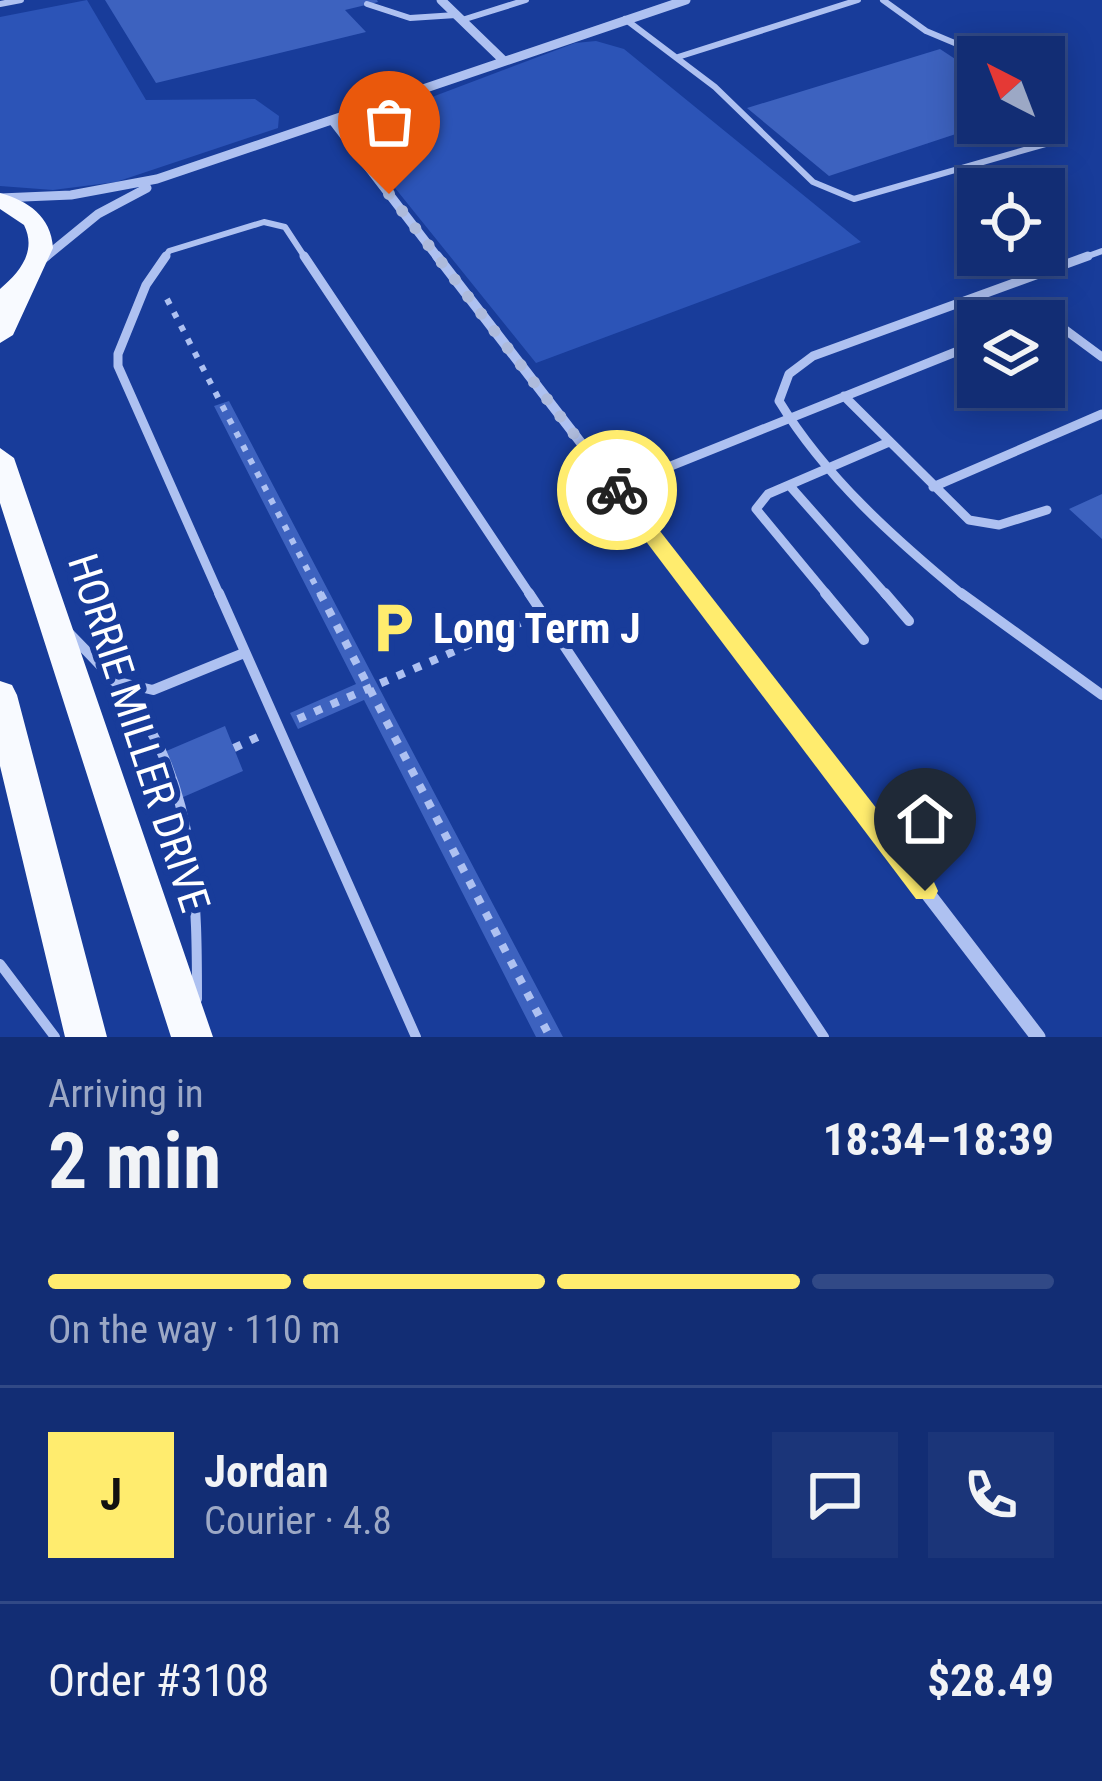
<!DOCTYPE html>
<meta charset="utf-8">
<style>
body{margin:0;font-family:"Roboto Condensed",sans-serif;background:#1b3579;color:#f1f3f6;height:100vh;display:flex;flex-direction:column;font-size:45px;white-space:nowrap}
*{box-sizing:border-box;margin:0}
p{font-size:39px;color:#9ca8c5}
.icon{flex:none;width:66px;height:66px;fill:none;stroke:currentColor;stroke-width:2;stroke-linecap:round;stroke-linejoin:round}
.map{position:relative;height:1037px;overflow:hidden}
.drawer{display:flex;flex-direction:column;background:#122d74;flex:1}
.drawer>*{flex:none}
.needle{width:78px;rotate:318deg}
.buttons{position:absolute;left:957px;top:36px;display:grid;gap:24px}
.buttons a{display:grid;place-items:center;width:108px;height:108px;border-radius:0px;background:#122d74;box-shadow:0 6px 30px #0003,0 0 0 3px #314986;font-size:60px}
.pin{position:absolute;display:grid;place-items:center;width:102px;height:102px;color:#fff;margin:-123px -51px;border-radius:50% 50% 50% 0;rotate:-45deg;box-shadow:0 0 12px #0007}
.pin .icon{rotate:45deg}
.courier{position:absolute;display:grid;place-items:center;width:120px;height:120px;margin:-60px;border:9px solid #ffec6e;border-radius:50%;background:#fff;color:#222;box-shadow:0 3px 15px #0007}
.summary em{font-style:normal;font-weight:700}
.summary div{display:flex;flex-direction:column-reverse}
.summary{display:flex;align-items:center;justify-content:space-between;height:204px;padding:0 48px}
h1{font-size:78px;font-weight:700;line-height:90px}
.bar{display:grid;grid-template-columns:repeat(4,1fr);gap:18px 12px;align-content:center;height:144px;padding:0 48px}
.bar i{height:15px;border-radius:9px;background:#314986}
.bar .on{background:#ffec6e}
.bar p{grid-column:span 4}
.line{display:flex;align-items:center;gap:30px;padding:0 48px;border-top:3px solid #314986}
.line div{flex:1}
.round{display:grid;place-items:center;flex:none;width:126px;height:126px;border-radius:0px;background:#1b3579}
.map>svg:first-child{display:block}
.green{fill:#2c54b7}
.building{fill:#3d62bf}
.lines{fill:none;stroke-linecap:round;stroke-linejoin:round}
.path-far1{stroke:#aec1f1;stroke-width:6;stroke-dasharray:6 9;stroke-linecap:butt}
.path{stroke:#aec1f1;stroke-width:8;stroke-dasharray:8 10;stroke-linecap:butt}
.lane-far2{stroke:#aec1f1;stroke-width:6}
.lane-far1{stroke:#aec1f1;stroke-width:9}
.lane{stroke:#aec1f1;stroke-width:10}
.street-far2{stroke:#aec1f1;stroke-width:9}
.street-far1{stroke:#aec1f1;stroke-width:10}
.street{stroke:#aec1f1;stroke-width:15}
.primary{fill:#f8faff;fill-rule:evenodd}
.route{fill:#ffec6e}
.done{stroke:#aebbdc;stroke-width:12;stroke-dasharray:0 21.6}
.labels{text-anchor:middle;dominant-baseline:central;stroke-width:12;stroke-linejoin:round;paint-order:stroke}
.poi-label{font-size:42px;font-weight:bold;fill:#fff;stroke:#183c9a;text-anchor:start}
.street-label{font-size:42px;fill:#fff;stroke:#183c9a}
</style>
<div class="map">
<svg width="1102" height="1037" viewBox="0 0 1102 1037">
<rect width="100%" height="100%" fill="#183c9a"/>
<!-- green -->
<path class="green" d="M87,0L146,100L255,99L279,116L278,128L116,182L53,190L0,186V17Z
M596,41L624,49L861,242L536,363L366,152L372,128L395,111L575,43Z"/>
<!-- building -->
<path class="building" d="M105,0H377L378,2L345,10L366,32L156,83Z
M940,49L978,74V123L986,124L829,176L747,108Z
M229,401L408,743L563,1037H536L364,700L298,729L290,713L356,684L214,406Z
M1102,494V539L1069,509Z
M225,726L243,771L181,798L164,752Z"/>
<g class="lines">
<!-- path-far1 -->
<path class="path-far1" d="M167,299L321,596"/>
<!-- path -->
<path class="path" d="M320,593L550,1037
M298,719L522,622
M234,748L262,735"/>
<!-- lane-far2 -->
<path class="lane-far2" d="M883,0L926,31L988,57
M0,4L21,0
M367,4L410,18L456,15
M625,19L715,87L813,182L854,199L1063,139L1059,106L1044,94
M462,20L526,0
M678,57L858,0
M164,259L169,251L264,222L285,227L306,259
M1080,259L1102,251"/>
<!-- lane-far1 -->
<path class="lane-far1" d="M166,256L146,285L118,354V366L220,596
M304,256L531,596
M1032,321L1052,320L1102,357
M844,396L969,520L999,525L1047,510
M789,485L887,596
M933,487L1102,414
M616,488L978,343
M828,596L756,509L768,494L889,442
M964,596C895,539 826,478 779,401L789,374L813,356L1088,256"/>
<!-- lane -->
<path class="lane" d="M219,593L416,1037
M529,593L824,1037
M825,593L864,640
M885,593L909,621
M961,593L1102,695
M69,633C95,660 122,686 143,718C196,800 197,904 197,999
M114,681L153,690L244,653
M0,964L55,1037"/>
<!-- street-far2 -->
<path class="street-far2" d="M441,0L502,59
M333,121L439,259
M0,198L71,195L157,179L686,0
M43,259L98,214L147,188"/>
<!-- street-far1 -->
<path class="street-far1" d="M437,256L699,596
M40,261L46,256"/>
<!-- street -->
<path class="street" d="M697,593L1038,1037"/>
<!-- primary -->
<path class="primary" d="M0,193C28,201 51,216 53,248L13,335L0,343V289C20,272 37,251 24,225L0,209Z
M0,448L14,458L213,1037H171L0,503Z
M0,681L12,685L17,695L107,1037H65L0,766Z"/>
</g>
<!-- route -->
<path class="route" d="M617,483L624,485L934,882L938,891L934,899H916L611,495V485Z"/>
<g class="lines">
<!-- done -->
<path class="done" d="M389,194L617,490"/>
</g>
<!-- icons -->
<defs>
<symbol id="parking-bare" viewBox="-9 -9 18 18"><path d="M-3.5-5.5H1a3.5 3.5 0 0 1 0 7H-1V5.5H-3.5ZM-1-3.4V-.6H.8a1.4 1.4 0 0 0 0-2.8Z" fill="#ffec6e" stroke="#183c9a" stroke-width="2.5" paint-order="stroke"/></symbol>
</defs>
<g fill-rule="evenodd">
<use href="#parking-bare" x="355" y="590" width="76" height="76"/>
</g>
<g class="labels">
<!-- poi labels -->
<g class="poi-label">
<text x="433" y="628">Long Term J</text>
</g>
<!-- street labels -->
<g class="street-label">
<text transform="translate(139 733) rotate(72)">HORRIE MILLER DRIVE</text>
</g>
</g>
</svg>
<div class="buttons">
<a><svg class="needle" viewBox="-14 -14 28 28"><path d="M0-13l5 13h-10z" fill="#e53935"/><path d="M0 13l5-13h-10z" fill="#9ca8c5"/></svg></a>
<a><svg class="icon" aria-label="locate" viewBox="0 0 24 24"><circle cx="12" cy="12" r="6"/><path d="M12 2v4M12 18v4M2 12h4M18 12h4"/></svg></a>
<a><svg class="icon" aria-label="layers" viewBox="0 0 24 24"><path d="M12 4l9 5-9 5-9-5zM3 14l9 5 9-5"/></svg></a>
</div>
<div class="pin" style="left:389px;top:194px;background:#ea580c"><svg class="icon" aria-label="bag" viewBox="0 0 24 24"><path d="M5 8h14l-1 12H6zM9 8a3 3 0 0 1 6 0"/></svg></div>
<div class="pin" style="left:925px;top:891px;background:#1f2937"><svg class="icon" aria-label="home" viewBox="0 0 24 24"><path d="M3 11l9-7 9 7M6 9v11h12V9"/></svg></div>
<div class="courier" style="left:617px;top:490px"><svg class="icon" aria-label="bike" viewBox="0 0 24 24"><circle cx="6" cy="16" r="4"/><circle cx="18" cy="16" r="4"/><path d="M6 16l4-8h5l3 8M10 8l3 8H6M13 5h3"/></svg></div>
</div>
<section class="drawer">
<div class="summary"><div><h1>2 min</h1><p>Arriving in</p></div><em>18:34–18:39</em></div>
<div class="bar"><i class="on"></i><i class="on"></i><i class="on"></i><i></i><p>On the way · 110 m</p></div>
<div class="line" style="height:216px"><b class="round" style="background:#ffec6e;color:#111">J</b><div><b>Jordan</b><p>Courier · 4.8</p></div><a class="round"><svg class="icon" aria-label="chat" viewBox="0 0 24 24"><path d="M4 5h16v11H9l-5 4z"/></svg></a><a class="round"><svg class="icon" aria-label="phone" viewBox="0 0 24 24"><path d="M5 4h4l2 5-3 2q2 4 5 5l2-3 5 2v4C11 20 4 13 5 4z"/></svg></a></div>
<div class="line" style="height:156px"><div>Order #3108</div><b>$28.49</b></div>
</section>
